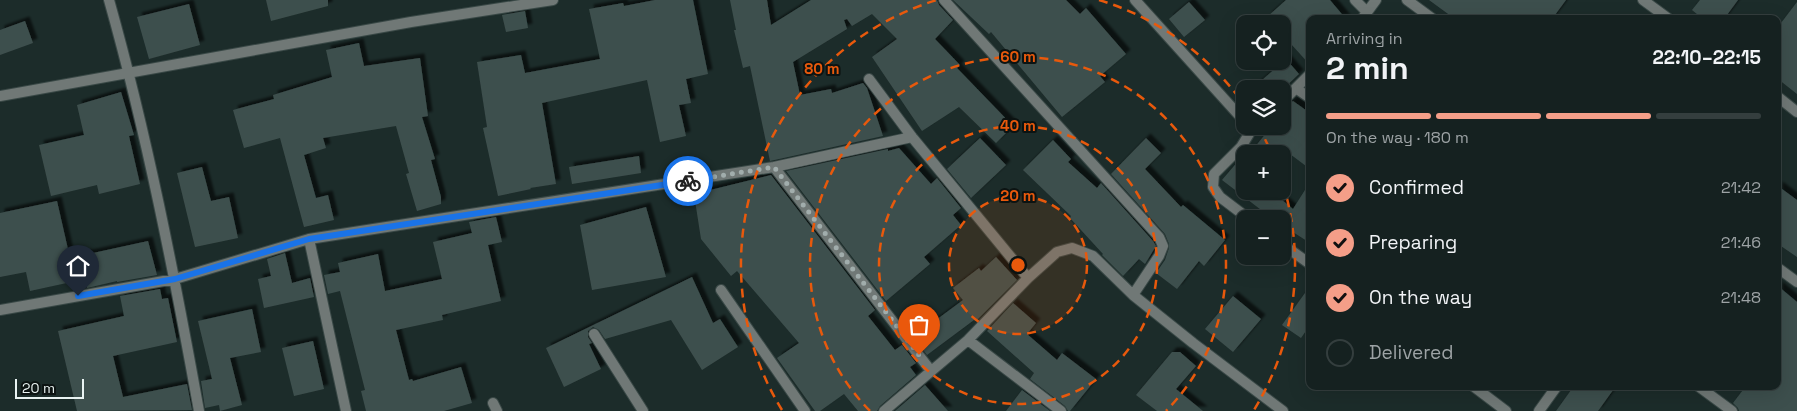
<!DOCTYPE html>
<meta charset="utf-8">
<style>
body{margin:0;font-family:"Space Grotesk",sans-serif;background:#1e2929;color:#f1f3f6;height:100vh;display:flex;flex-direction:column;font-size:19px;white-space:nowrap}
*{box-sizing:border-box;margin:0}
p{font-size:16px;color:#9da3a5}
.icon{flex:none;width:28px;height:28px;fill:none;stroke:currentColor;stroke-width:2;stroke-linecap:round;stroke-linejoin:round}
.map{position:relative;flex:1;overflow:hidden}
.side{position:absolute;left:1306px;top:15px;width:475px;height:375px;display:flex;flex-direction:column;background:#152120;border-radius:10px;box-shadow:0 5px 20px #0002,0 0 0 1px #343e3e}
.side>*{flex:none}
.tools{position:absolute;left:1236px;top:15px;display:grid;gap:10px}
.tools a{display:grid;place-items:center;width:55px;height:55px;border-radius:10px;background:#152120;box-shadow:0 5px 20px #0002,0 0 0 1px #343e3e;font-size:25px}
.scale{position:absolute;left:15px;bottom:12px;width:69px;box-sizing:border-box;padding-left:5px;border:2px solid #e9f3f2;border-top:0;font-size:14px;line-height:18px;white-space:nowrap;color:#e9f3f2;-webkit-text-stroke:4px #0c1312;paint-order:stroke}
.pin{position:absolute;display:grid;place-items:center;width:42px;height:42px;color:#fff;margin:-51px -21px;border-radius:50% 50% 50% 0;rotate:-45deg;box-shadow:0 0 5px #0007}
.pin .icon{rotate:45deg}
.courier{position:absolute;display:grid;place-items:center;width:50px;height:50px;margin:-25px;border:4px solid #1a73e8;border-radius:50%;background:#fff;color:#222;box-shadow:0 1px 6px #0007}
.overview em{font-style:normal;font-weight:700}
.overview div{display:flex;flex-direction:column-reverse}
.overview{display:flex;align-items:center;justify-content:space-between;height:85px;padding:0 20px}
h1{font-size:32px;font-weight:700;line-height:38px}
.bar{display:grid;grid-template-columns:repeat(4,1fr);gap:8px 5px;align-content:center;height:60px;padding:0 20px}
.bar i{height:6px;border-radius:4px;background:#343e3e}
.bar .current{background:#f49e88}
.bar p{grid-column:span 4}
ol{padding:0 20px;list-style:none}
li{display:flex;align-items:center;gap:15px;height:55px}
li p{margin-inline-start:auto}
li .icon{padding:5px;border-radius:50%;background:#f49e88;color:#111;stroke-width:4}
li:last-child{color:#9da3a5}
li i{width:28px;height:28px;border:2px solid #343e3e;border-radius:50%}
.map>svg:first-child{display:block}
.building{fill:#3e4f4d;filter:url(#shadow)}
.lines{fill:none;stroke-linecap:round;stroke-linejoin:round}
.street-casing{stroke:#394846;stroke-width:12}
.street{stroke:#707876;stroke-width:10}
.done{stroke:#a1adac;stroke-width:5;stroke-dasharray:0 9}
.route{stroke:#1a73e8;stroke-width:6}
.ring{fill:none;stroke:#e8590c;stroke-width:2.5;stroke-dasharray:9 6}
.centre{fill:#e8590c;stroke:#0c1312;stroke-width:2.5}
.ring-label{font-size:15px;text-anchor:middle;font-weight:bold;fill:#e8590c;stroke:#0c1312;stroke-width:4;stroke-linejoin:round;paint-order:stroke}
</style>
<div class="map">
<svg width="1797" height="411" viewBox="0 0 1797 411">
<defs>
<filter id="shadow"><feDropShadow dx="4.5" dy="-4.5" stdDeviation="1" flood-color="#0009"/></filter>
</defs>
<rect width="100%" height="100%" fill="#1c2c2a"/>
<!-- building -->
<path class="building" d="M266,0H328V6L271,21Z
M655,0H693L708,74L686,79L691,103L679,105L686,136L660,142L647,80L542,103L556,184L530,188L531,189L498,196L483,128L487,127L477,62L521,55L525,73L600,59L589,9L623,3L624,6Z
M730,0H767L771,25L811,0H937L939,5L953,20L935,39L960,65L957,68L1013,126L996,143L959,107L922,131L872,57L897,39L872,14L852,26L847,19L844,20L847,29L793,62L800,95L831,89L832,93L863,83L867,88L883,136L770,161L750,66L743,68L734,30H736Z
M953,0H1066L1080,14L1086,8L1126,54L1100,76L1105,82L1062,117L991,32L989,34Z
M1286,0H1330L1346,19H1310V65L1282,34V24H1273L1267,17Z
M1429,0H1566L1552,19H1455Z
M1700,0H1738L1724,19H1703L1692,10Z
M1189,2L1205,20L1184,37L1169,19Z
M1797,2V94L1778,79V27Z
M189,4L200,45L149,59L137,17Z
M525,11L528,28L506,32L502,15Z
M25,21L33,43L0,55V30Z
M359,43L364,66L420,58L428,116L422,117L435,159L431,160L441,197V204L417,211L406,174L409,173L396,126L323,138L326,148L304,155L316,198L328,195L334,220L304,227L280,138L244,148L233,110L274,99L273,95L332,77L326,50Z
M1286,59L1299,74L1283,89H1252Z
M121,92L134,135L129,136L140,184L99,194L97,185L51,196L39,145L84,135L77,105Z
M1293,101L1310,113V169L1286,151L1284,154H1249L1272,126H1282V109Z
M980,138L1006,165L971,198L947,169Z
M1146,138L1161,153L1145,169L1181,207L1183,205L1225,240L1204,266L1199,261L1177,289L1156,273L1165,260L1169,248V244L1165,234L1111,174Z
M1053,140L1071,159L1068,162L1097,188L1101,183L1153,241L1156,246L1145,264L1139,259L1123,276L1102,255L1103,254L1070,218L1071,216L1023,170Z
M899,148L931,184L937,178L961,208L953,215L961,225L924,257L930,264L886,301L786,171L888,149V151Z
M1245,153V191H1271L1293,209L1310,182V243L1282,225V219H1273L1222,180Z
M639,156L641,173L572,184L569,167Z
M202,167L211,201L229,197L238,238L195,247L177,173Z
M771,175L875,310L868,316L895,350L902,345L916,363L910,367L916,375L880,406L877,411H858L844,394L820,411H815L777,358L799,343L737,271L731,276L701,239L694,194Z
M1778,186L1797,200V257L1778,244Z
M57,201L70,258L148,241L157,275L117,282V281L87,288L85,279L30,291L26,272L0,277V213Z
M646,207L666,277L592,290L580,225Z
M496,217L502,242L488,245L501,301L442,315L443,320L396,330L409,380L412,379L413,381L461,367L472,403L444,411H366L361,391L365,390L340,291L328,294L324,275L340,272L338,263L378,254L385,291L442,279L433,242L472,233L469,222Z
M285,253L292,283L310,278L314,297L264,308L258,279L271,276L267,259Z
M996,257L1017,280L976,321L974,320L927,355L913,337L963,300L953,288L979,268L981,271Z
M692,277L713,323L720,319L738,347L702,370L671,320L605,339L599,330L593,327L588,331V337L592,343L589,344L601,369L564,387L546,348Z
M1310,286V325L1301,338L1282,325Z
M1778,286L1797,302V411H1739L1738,408L1733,403L1746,386H1778Z
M160,289L162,299L168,298L177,342L113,356L123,397L187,384L192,410L77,411L58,331L124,316L120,296Z
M1233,296L1261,319L1233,352L1205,329Z
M1013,303L1036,323L1027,334L1057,360L1062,353L1096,379L1070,411H1068L1065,406L1030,379L1034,373L987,331Z
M252,309L261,352L230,358L242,405L220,411L219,405L205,408L201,381L212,379L198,321Z
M313,341L324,389L294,396L282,348Z
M1172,352H1180L1196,366L1176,389L1203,411H1157L1136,395Z
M925,385L948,411H895Z
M1574,386H1616L1598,411H1556Z
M1022,390L1050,411H1006Z"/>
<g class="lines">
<defs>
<path id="street" d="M109,0C147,135 174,273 199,411
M944,0L1159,237L1163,246L1159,256L1133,295
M1135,0L1245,122
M1355,0L1367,12
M1407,0L1433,19
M1643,0L1669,19
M1362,19L1376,0
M869,79L912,137L1028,278
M1297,89L1310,98
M0,96L411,22L553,0
M1778,97L1797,112
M1282,102L1310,74
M1247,126L1249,134L1241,147L1214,174L1213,187L1220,197L1249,219
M774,167L931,371
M309,239L346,411
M1282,244L1310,264
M1778,268L1797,282
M721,290L805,411
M0,310L175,279L309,239L774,167L912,137
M594,334L643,411
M968,340L1061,411
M1473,386L1506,411
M1698,386L1732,411
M493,403L497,411
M884,411L968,340L1028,278L1057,252L1072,248L1093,256L1133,295L1193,343L1283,411
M1539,411L1557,386"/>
</defs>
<!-- street casing -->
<use href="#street" class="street-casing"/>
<!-- street -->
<use href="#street" class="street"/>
</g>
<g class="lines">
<!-- done -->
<path class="done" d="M688,181L774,167L919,355"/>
<!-- route -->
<path class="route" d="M78,296L175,279L309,239L688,181"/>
</g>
<!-- distance rings -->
<circle cx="1018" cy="265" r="69" fill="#e8590c" fill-opacity=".12"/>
<g class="ring">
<circle cx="1018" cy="265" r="69"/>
<circle cx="1018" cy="265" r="139"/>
<path d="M870 411A208 208 0 1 1 1166 411"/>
<path d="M782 410A277 277 0 0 1 937 0M1099 0A277 277 0 0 1 1245 106M1258 126A277 277 0 0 1 1271 152M1283 184A277 277 0 0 1 1254 410"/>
</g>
<circle cx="1018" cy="265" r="8" class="centre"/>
<g class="ring-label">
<text x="1018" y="62">60 m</text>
<text x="822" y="74">80 m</text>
<text x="1018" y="131">40 m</text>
<text x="1018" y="201">20 m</text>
</g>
</svg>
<div class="tools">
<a><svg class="icon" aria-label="locate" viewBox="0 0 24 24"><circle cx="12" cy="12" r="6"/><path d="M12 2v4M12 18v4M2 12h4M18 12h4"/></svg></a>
<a><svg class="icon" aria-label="layers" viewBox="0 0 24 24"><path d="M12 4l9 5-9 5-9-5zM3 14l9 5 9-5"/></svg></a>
<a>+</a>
<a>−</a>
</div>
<div class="scale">20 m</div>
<div class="pin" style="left:919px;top:355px;background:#ea580c"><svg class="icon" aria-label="bag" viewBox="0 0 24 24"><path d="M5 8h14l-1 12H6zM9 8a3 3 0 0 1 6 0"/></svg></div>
<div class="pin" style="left:78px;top:296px;background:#1f2937"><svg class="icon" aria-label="home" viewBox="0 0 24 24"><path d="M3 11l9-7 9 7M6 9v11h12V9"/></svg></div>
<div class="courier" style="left:688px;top:181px"><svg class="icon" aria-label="bike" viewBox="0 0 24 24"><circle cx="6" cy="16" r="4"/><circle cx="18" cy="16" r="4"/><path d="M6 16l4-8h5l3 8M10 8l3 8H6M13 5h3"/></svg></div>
<section class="side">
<div class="overview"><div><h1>2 min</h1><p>Arriving in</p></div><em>22:10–22:15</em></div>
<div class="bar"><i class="current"></i><i class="current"></i><i class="current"></i><i></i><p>On the way · 180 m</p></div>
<ol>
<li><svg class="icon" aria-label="check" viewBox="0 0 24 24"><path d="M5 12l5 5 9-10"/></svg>Confirmed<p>21:42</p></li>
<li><svg class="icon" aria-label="check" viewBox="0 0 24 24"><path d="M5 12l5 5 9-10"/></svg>Preparing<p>21:46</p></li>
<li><svg class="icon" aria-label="check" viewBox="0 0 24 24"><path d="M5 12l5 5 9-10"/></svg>On the way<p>21:48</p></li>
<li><i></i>Delivered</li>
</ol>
</section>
</div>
